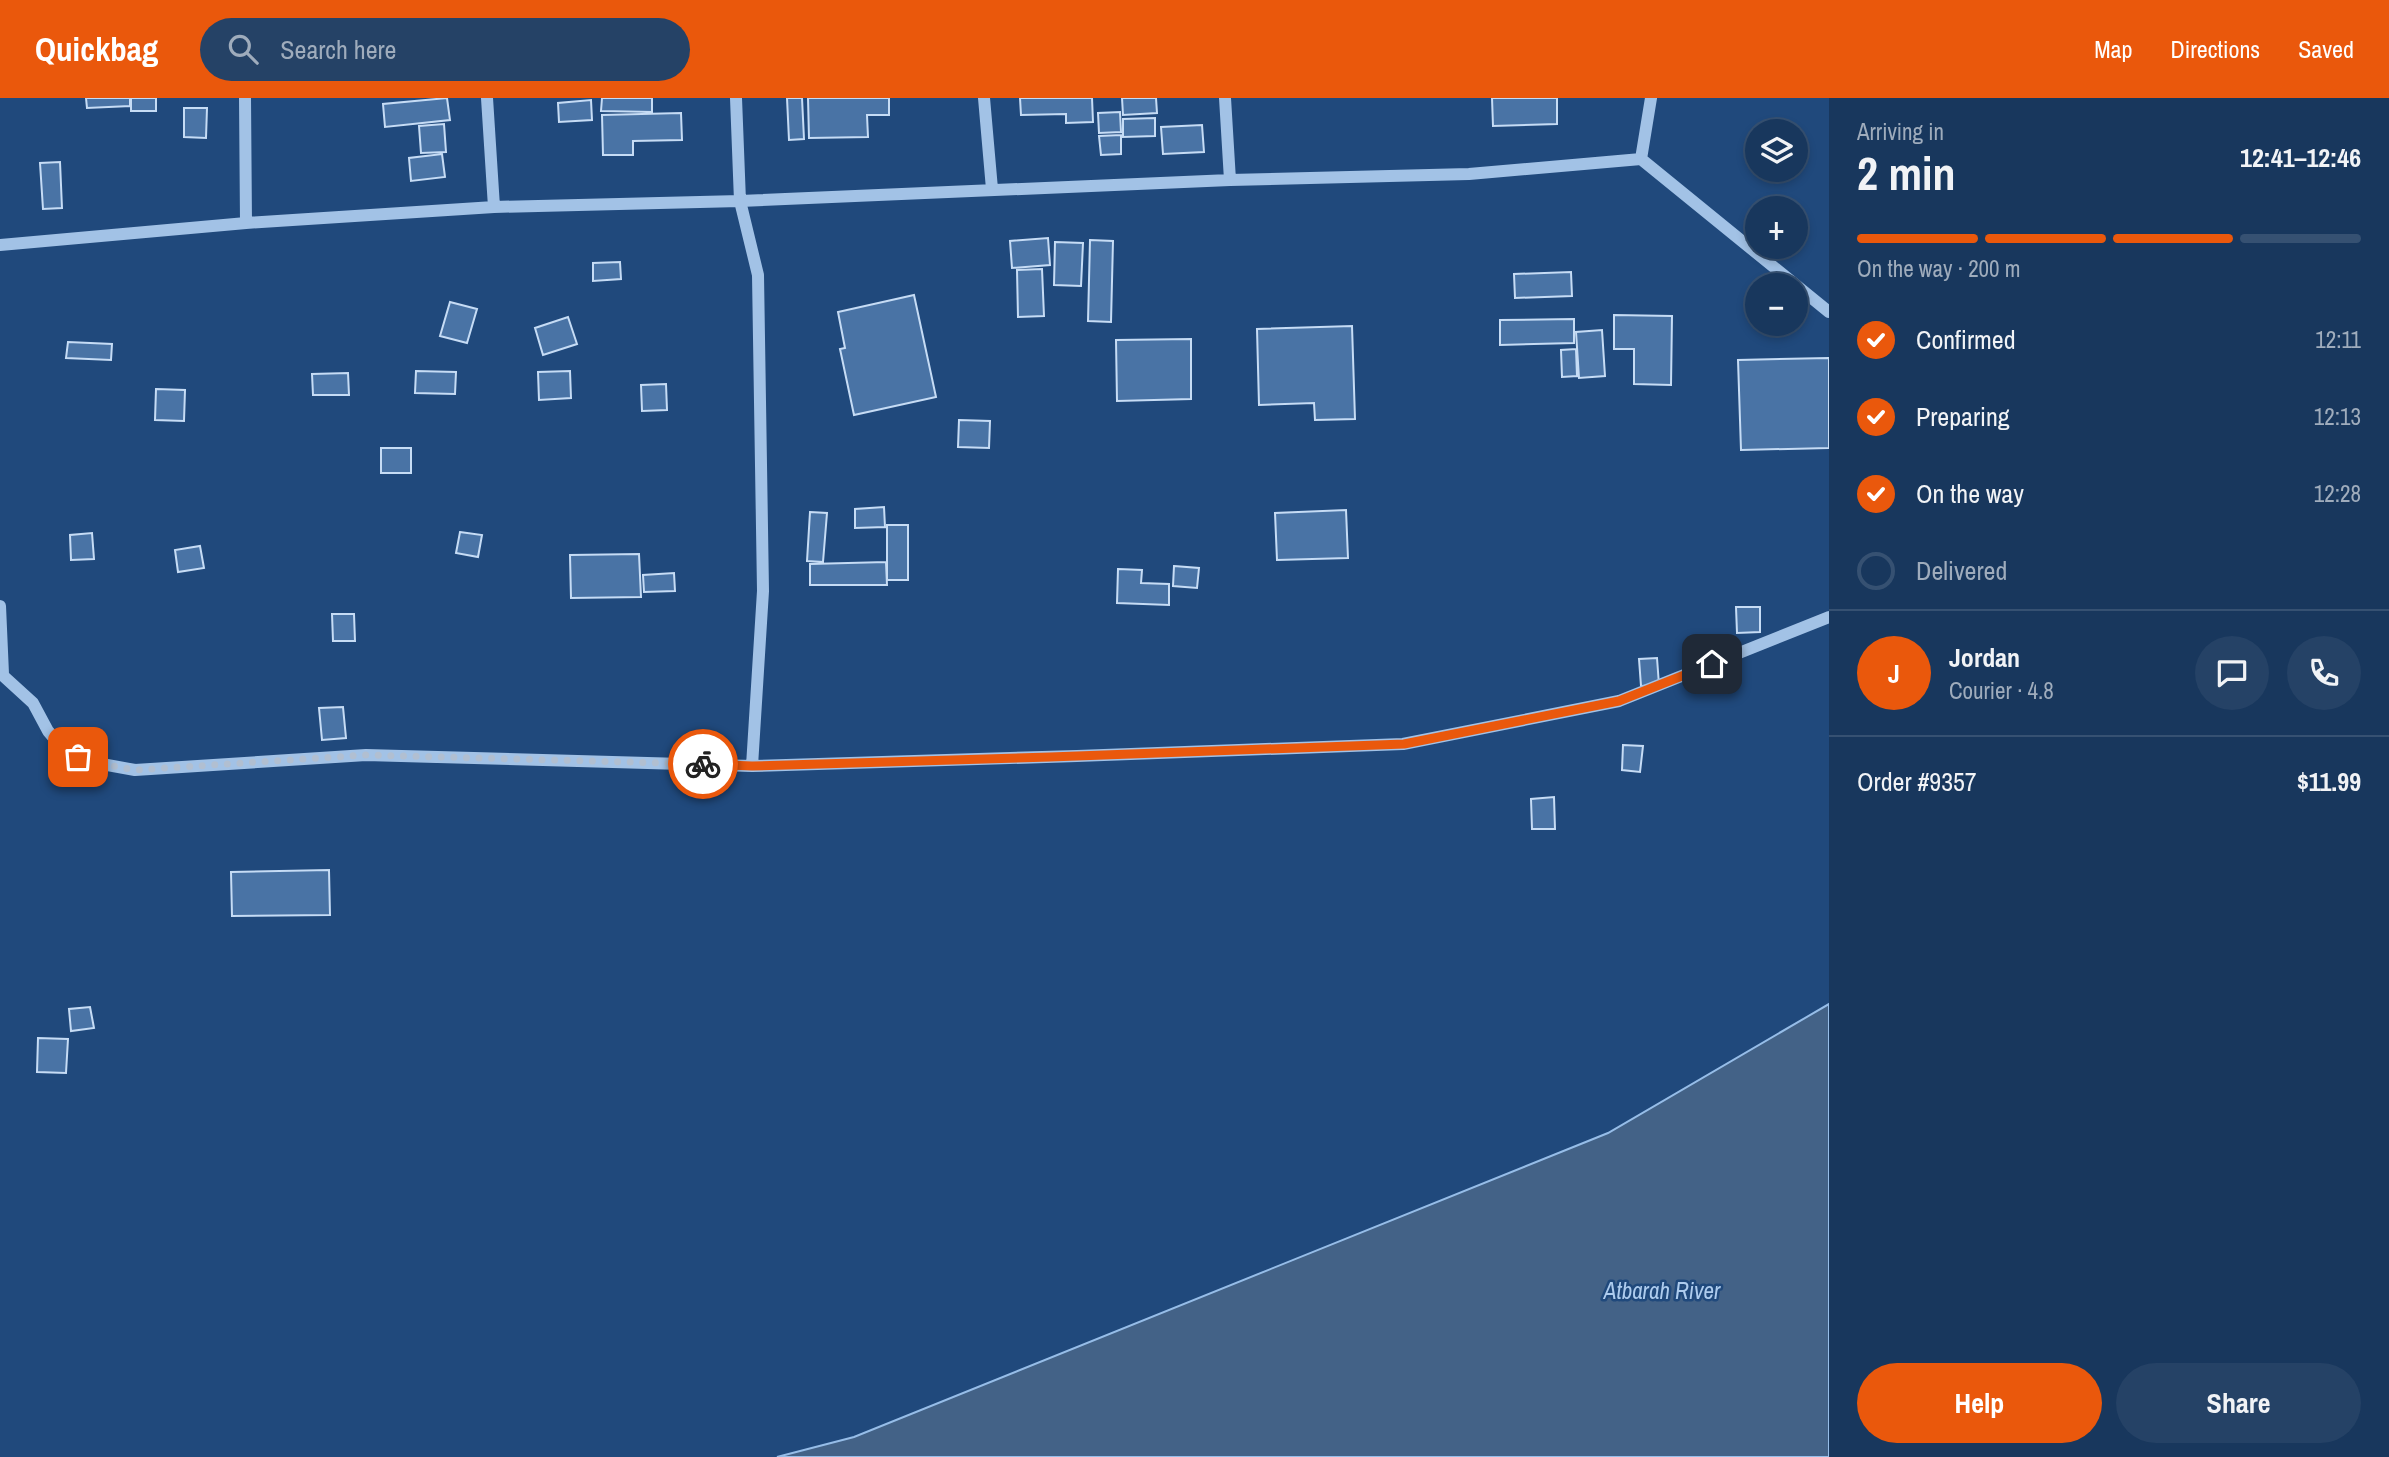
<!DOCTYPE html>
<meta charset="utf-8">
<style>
body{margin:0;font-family:"Archivo Narrow",sans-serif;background:#254266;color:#f1f3f6;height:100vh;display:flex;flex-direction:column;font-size:26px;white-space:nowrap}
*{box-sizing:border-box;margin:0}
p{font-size:23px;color:#9facbc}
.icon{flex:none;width:38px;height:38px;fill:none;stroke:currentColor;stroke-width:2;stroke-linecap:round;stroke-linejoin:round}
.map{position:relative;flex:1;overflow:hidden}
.drawer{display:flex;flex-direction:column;background:#18375d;width:560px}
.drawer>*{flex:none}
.tools{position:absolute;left:1745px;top:21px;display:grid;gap:14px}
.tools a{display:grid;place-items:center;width:63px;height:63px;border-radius:50%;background:#18375d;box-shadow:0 4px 10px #0003,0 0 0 2px #365172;font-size:35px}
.pin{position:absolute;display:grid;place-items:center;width:60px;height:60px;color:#fff;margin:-30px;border-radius:14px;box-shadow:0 4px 10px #0006}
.courier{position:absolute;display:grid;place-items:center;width:70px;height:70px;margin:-35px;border:5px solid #ea580c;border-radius:50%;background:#fff;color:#222;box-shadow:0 2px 9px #0007}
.head em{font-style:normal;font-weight:700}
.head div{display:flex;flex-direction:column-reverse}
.head{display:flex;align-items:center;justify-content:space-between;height:119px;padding:0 28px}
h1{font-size:46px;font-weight:700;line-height:52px}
.bar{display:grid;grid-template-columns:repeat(4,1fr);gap:10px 7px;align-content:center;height:84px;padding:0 28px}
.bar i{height:9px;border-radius:5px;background:#365172}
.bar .selected{background:#ea580c}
.bar p{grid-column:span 4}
.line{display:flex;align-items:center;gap:18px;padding:0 28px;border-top:2px solid #365172}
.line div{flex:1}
.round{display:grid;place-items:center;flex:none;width:74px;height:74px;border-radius:37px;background:#254266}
ol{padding:0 28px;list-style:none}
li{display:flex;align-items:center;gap:21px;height:77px}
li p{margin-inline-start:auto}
li .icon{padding:7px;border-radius:50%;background:#ea580c;color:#fff;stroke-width:4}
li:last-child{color:#9facbc}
li i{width:38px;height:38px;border:4px solid #365172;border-radius:50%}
.button{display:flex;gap:14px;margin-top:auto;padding:14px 28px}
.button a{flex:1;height:80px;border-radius:42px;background:#ea580c;color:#fff;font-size:28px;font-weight:700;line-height:80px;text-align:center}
.button a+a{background:#254266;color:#f1f3f6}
header{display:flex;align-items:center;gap:42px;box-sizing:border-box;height:98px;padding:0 35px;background:#ea580c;color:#fff}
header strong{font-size:33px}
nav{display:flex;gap:38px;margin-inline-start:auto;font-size:24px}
.search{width:490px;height:63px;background:#254266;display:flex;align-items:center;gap:18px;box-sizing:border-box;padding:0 24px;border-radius:38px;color:#9facbc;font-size:26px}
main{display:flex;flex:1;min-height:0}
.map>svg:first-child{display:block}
.water{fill:#436287;stroke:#96bde8;stroke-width:2}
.building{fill:#4973a5;stroke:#c6dcf5;stroke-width:2}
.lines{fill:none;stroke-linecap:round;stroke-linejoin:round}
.minor{stroke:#a2c2e6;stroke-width:12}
.done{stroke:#b1bfd1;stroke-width:7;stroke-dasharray:0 12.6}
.route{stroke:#ea580c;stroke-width:9}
.labels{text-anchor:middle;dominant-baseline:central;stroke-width:5;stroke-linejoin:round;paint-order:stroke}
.water-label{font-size:23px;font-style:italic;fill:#aeccee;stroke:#20497c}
</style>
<header>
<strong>Quickbag</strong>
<div class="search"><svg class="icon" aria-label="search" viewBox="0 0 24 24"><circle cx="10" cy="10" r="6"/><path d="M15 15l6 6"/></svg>Search here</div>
<nav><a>Map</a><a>Directions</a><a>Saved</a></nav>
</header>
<main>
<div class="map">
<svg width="1829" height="1359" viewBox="0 0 1829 1359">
<rect width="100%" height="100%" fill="#20497c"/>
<!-- water -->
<path class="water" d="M1829,906V1359H777L854,1339L1608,1035Z"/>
<!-- building -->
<path class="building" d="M86,0H130V8L87,10Z
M131,0H156V13H131Z
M447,0L450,22L385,29L383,6Z
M602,0H652V14L601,13Z
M787,0H802L804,41L789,42Z
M808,0H889V17H867L868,39L809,40Z
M1020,0H1092L1093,24L1066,25V16L1021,17Z
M1122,0H1156L1157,15L1123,17Z
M1492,0H1557V26L1493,28Z
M591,2L592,22L559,24L558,5Z
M184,10H207L206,40L184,39Z
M1120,14L1121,34L1099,35L1098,15Z
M681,15L682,42L633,43V57H603L602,17Z
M1155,20V38L1123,39V21Z
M444,26L446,54L421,55L419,28Z
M1202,27L1204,54L1163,56L1161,29Z
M1121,37V56L1101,57L1099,38Z
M442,56L445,79L411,83L409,60Z
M60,64L62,110L43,111L40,65Z
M1048,140L1050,167L1012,170L1010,143Z
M1090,142L1113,143L1111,224L1088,223Z
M1055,144L1083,145L1081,188L1054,187Z
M620,164L621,181L593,183V165Z
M1042,171L1044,218L1018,219L1017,172Z
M1571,174L1572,198L1515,200L1514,176Z
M914,197L936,299L854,317L840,251L845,250L838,214Z
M450,204L477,211L467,245L440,238Z
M1614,217L1672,218L1671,287L1634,286V251H1614Z
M568,219L577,246L543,257L535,230Z
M1574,221V245L1500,247V222Z
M1352,228L1355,321L1315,322L1314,305L1259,307L1257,231Z
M1602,232L1605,278L1579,280L1576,234Z
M1191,241V301L1117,303L1116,242Z
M68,244L112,246L111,262L66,260Z
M1576,251L1577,278L1562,279L1561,252Z
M1829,260V350L1741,352L1738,262Z
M416,273L456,274L455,296L415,295Z
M570,273L571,300L539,302L538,274Z
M348,275L349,297H313L312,276Z
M666,286L667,312L642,313L641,287Z
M156,291L185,292L184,323L155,322Z
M959,322L990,323L989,350L958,349Z
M381,350H411V375H381Z
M884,409L885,429L855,430V411Z
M1346,412L1348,460L1277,462L1275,415Z
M810,414L827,415L823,464L807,463Z
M887,427H908V482H887Z
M460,434L482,437L478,459L456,455Z
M92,435L94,461L71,462L70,437Z
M200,448L204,470L178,474L175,452Z
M639,456L641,499L571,500L570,457Z
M886,464L887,487H810V466Z
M1174,468L1199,470L1197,490L1173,488Z
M1118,471L1142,472L1141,485L1169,486V507L1117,505Z
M674,475L675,493L644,494L643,477Z
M1736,509H1760V534L1737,535Z
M332,516H354L355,543H333Z
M1657,560L1659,587L1641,588L1639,561Z
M343,609L346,640L322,642L319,610Z
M1623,647L1643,648L1640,674L1622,672Z
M1554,699L1555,731H1532L1531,701Z
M329,772L330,817L232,818L231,774Z
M90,909L94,930L71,933L69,911Z
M38,940L68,941L66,975L37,974Z"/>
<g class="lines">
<!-- minor -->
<path class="minor" d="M245,0L246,125
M487,0L494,109
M736,0L740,103L758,177L763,493L752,668
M984,0L992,91
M1225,0L1230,82
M1641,61L1829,214
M0,147L246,125L494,109L740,103L1230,82L1469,76L1641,61L1651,0
M0,508L3,576
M0,575L33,605L48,633L65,653L91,664L135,672L366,657L752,668L1077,658L1403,646L1619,603L1829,519"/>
</g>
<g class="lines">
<!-- done -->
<path class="done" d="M78,659L91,664L135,672L366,657L703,666"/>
<!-- route -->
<path class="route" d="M703,666L752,668L1050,659L1404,646L1619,603L1712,566"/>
</g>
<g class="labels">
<!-- water labels -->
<g class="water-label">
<text x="1662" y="1192">Atbarah River</text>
</g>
</g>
</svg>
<div class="tools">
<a><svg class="icon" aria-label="layers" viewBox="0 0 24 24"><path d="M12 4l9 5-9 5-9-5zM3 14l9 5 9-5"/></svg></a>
<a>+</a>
<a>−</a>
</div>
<div class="pin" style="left:78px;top:659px;background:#ea580c"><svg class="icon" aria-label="bag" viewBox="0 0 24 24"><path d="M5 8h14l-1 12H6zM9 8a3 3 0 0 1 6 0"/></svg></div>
<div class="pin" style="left:1712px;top:566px;background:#1f2937"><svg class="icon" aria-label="home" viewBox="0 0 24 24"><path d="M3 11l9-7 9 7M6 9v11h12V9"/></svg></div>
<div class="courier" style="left:703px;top:666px"><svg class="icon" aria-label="bike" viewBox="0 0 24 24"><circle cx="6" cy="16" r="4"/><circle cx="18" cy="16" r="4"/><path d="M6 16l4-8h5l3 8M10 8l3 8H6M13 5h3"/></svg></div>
</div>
<section class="drawer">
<div class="head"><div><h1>2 min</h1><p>Arriving in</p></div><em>12:41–12:46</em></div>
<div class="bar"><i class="selected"></i><i class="selected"></i><i class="selected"></i><i></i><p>On the way · 200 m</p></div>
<ol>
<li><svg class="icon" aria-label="check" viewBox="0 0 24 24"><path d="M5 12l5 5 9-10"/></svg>Confirmed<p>12:11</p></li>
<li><svg class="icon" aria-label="check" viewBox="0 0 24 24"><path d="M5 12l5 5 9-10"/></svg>Preparing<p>12:13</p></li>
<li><svg class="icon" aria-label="check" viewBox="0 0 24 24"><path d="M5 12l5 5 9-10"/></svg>On the way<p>12:28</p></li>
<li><i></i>Delivered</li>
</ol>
<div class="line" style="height:126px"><b class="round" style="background:#ea580c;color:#fff">J</b><div><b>Jordan</b><p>Courier · 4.8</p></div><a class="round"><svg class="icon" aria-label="chat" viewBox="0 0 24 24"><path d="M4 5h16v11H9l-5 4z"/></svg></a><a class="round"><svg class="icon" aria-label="phone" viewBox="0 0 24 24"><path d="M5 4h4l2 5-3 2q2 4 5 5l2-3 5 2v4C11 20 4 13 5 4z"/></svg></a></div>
<div class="line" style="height:91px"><div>Order #9357</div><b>$11.99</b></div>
<div class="button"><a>Help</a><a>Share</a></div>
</section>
</main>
